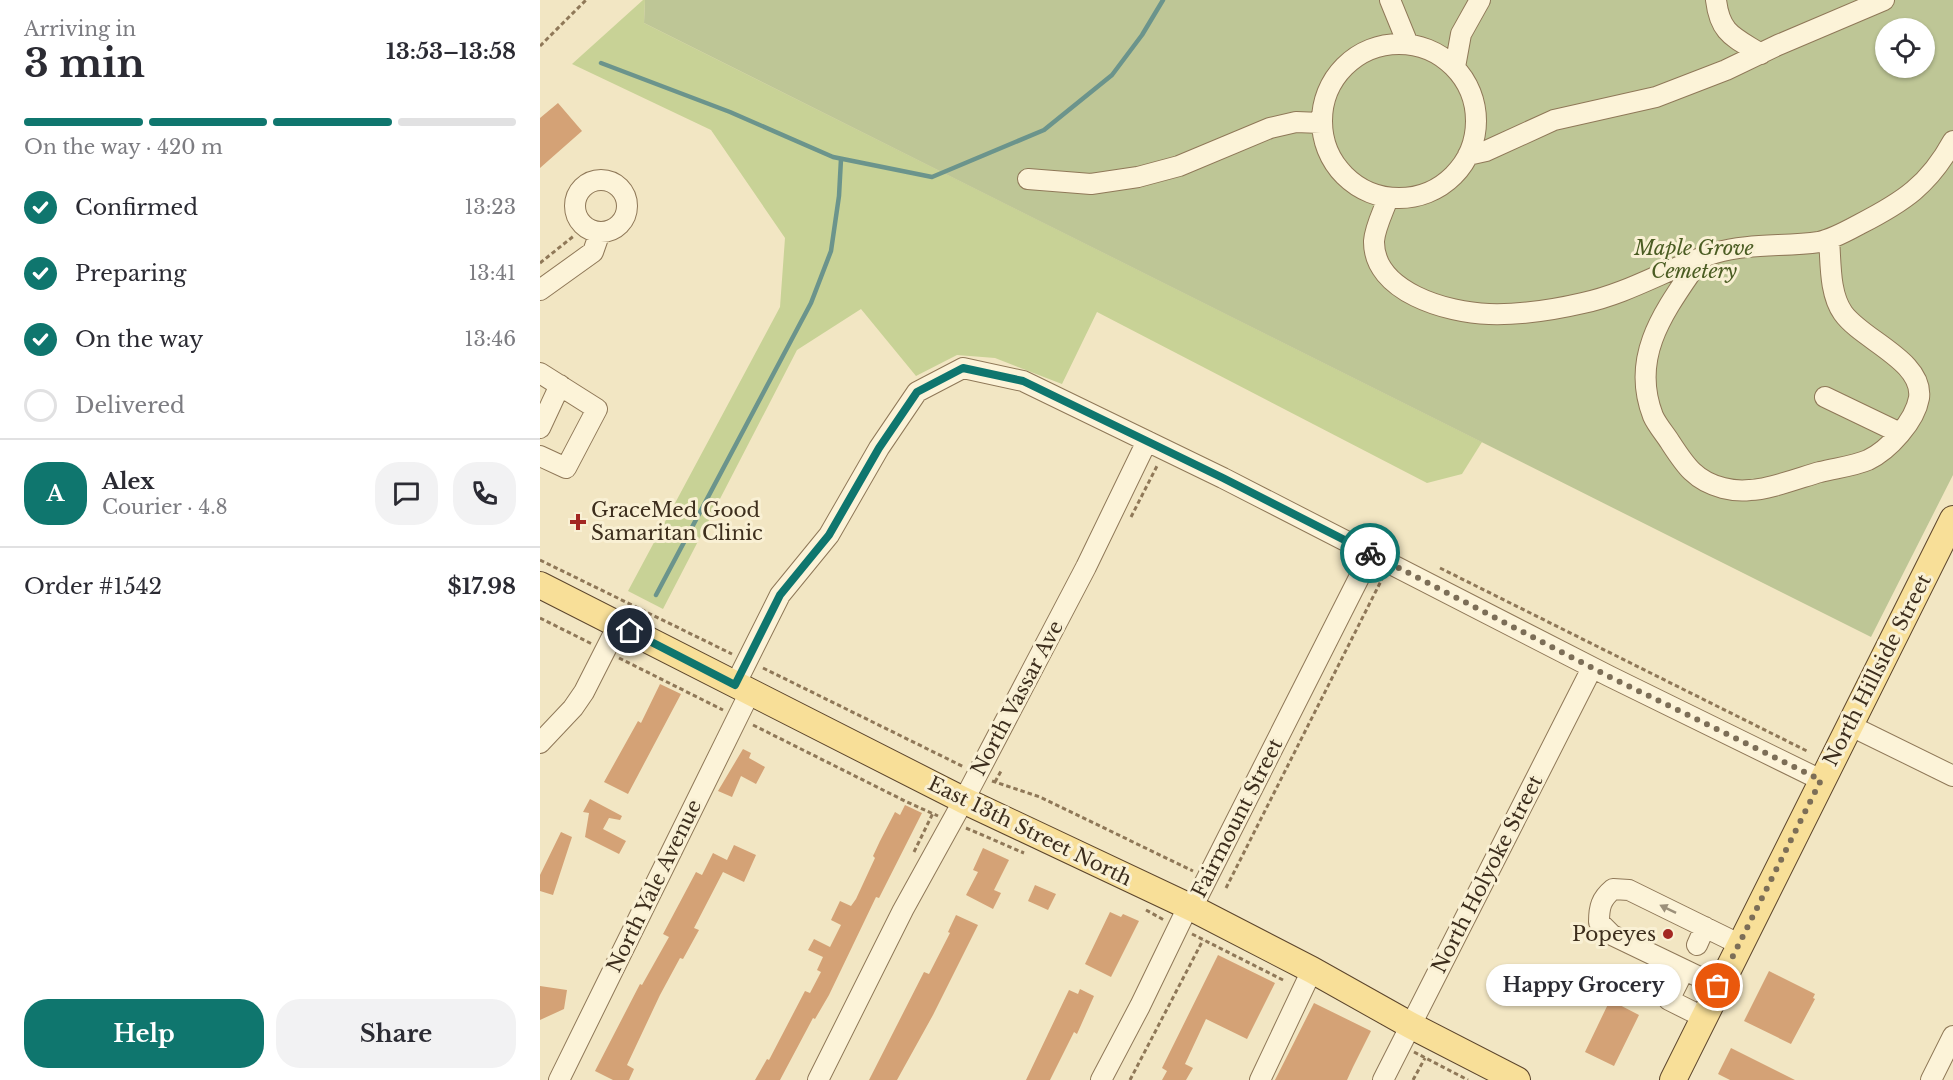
<!DOCTYPE html>
<meta charset="utf-8">
<style>
body{margin:0;font-family:"Libre Baskerville",serif;background:#f2f2f3;color:#2b2b33;height:100vh;display:flex;flex-direction:column;font-size:22px;white-space:nowrap}
*{box-sizing:border-box;margin:0}
p{font-size:20px;color:#7c7c81}
.icon{flex:none;width:33px;height:33px;fill:none;stroke:currentColor;stroke-width:2;stroke-linecap:round;stroke-linejoin:round}
.map{position:relative;flex:1;overflow:hidden}
.panel{display:flex;flex-direction:column;background:#fff;width:540px}
.panel>*{flex:none}
.buttons{position:absolute;left:1335px;top:18px;display:grid;gap:12px}
.buttons a{display:grid;place-items:center;width:60px;height:60px;border-radius:50%;background:#fff;box-shadow:0 2px 4px #0004;font-size:30px}
.pin{position:absolute;display:grid;place-items:center;width:51px;height:51px;color:#fff;margin:-26px;border:3px solid #fff;border-radius:50%;box-shadow:0 2px 6px #0007}
.courier{position:absolute;display:grid;place-items:center;width:60px;height:60px;margin:-30px;border:4px solid #0f766e;border-radius:50%;background:#fff;color:#222;box-shadow:0 2px 8px #0007}
.bubble{position:absolute;height:42px;border-radius:21px;background:#fff;box-shadow:0 2px 4px #0004;font-size:20px;font-weight:700;line-height:42px;text-align:center}
.headline em{font-style:normal;font-weight:700}
.headline div{display:flex;flex-direction:column-reverse}
.headline{display:flex;align-items:center;justify-content:space-between;height:102px;padding:0 24px}
h1{font-size:39px;font-weight:700;line-height:45px}
.bar{display:grid;grid-template-columns:repeat(4,1fr);gap:9px 6px;align-content:center;height:72px;padding:0 24px}
.bar i{height:8px;border-radius:4px;background:#e1e1e2}
.bar .current{background:#0f766e}
.bar p{grid-column:span 4}
.line{display:flex;align-items:center;gap:15px;padding:0 24px;border-top:2px solid #e1e1e2}
.line div{flex:1}
.round{display:grid;place-items:center;flex:none;width:63px;height:63px;border-radius:24px;background:#f2f2f3}
ol{padding:0 24px;list-style:none}
li{display:flex;align-items:center;gap:18px;height:66px}
li p{margin-inline-start:auto}
li .icon{padding:6px;border-radius:50%;background:#0f766e;color:#fff;stroke-width:4}
li:last-child{color:#7c7c81}
li i{width:33px;height:33px;border:3px solid #e1e1e2;border-radius:50%}
.primary-button{display:flex;gap:12px;margin-top:auto;padding:12px 24px}
.primary-button a{flex:1;height:69px;border-radius:24px;background:#0f766e;color:#fff;font-size:24px;font-weight:700;line-height:69px;text-align:center}
.primary-button a+a{background:#f2f2f3;color:#2b2b33}
main{display:flex;flex:1;min-height:0}
.map>svg:first-child{display:block}
.green{fill:#c8d296}
.cemetery{fill:#bec696;fill-rule:evenodd}
.lines{fill:none;stroke-linecap:round;stroke-linejoin:round}
.stream{stroke:#6b948c;stroke-width:4.5}
.building{fill:#d4a276}
.minor-casing{stroke:#8f7858;stroke-width:22}
.major-casing{stroke:#5c452c;stroke-width:28}
.path{stroke:#8f7858;stroke-width:3;stroke-dasharray:4.5 3;stroke-linecap:butt}
.minor{stroke:#fcf3d8;stroke-width:20}
.major{stroke:#f8df98;stroke-width:26}
.oneway{fill:#9c907a}
.done{stroke:#7c6e57;stroke-width:6;stroke-dasharray:0 10.8}
.route{stroke:#0f766e;stroke-width:8}
.poi-dot{fill:#a32722;stroke:#f9f0d4;stroke-width:2}
.labels{text-anchor:middle;dominant-baseline:central;stroke-width:6;stroke-linejoin:round;paint-order:stroke}
.park-label{font-size:20px;font-style:italic;fill:#4a5c22;stroke:#f9f0d4}
.poi-label{font-size:20px;fill:#3d2e1d;stroke:#f9f0d4;text-anchor:start}
.street-label{font-size:20px;fill:#3d2e1d;stroke:#f9f0d4}
</style>
<main>
<section class="panel">
<div class="headline"><div><h1>3 min</h1><p>Arriving in</p></div><em>13:53–13:58</em></div>
<div class="bar"><i class="current"></i><i class="current"></i><i class="current"></i><i></i><p>On the way · 420 m</p></div>
<ol>
<li><svg class="icon" aria-label="check" viewBox="0 0 24 24"><path d="M5 12l5 5 9-10"/></svg>Confirmed<p>13:23</p></li>
<li><svg class="icon" aria-label="check" viewBox="0 0 24 24"><path d="M5 12l5 5 9-10"/></svg>Preparing<p>13:41</p></li>
<li><svg class="icon" aria-label="check" viewBox="0 0 24 24"><path d="M5 12l5 5 9-10"/></svg>On the way<p>13:46</p></li>
<li><i></i>Delivered</li>
</ol>
<div class="line" style="height:108px"><b class="round" style="background:#0f766e;color:#fff">A</b><div><b>Alex</b><p>Courier · 4.8</p></div><a class="round"><svg class="icon" aria-label="chat" viewBox="0 0 24 24"><path d="M4 5h16v11H9l-5 4z"/></svg></a><a class="round"><svg class="icon" aria-label="phone" viewBox="0 0 24 24"><path d="M5 4h4l2 5-3 2q2 4 5 5l2-3 5 2v4C11 20 4 13 5 4z"/></svg></a></div>
<div class="line" style="height:78px"><div>Order #1542</div><b>$17.98</b></div>
<div class="primary-button"><a>Help</a><a>Share</a></div>
</section>
<div class="map">
<svg width="1413" height="1080" viewBox="0 0 1413 1080">
<rect width="100%" height="100%" fill="#f2e6c3"/>
<!-- green -->
<path class="green" d="M103,0H105L104,23L942,442L922,474L887,483L557,312L522,384L455,358L417,355L376,376L321,309L257,350L123,609L88,591L240,307L245,238L171,130L32,64Z"/>
<!-- cemetery -->
<path class="cemetery" d="M105,0H1413V475L1331,637L104,23ZM1346,28H1384V68H1346Z"/>
<g class="lines">
<!-- stream -->
<path class="stream" d="M61,63L190,112L293,157L392,177L504,130L572,75L602,35L623,0
M116,595L271,303L291,251L299,196L301,159"/>
</g>
<!-- building -->
<path class="building" d="M18,103L42,131L0,168V118Z
M120,684L141,694L88,794L64,782L98,721L101,723Z
M203,749L211,753L209,758L225,767L216,784L201,776L192,797L178,791Z
M50,799L82,816L80,820L69,818L63,829L86,841L79,854L45,837L49,813L43,812Z
M365,805L382,813L339,898L336,897L289,995L275,1019L273,1018L240,1080H215L227,1059L229,1060L265,991L270,993L281,972L277,970L283,957L268,950L274,939L290,947L301,925L291,920L300,901L311,906L316,899L335,858L333,856L340,841L355,812L360,815Z
M21,832L32,837L13,895L0,891V875Z
M194,845L216,855L204,882L183,872L154,928L159,930L143,959L140,958L120,995L87,1065L94,1069L89,1080H73L55,1071L100,984L102,985L129,937L123,934L156,872L162,875L173,853L187,860Z
M443,848L469,860L454,890L461,893L453,909L426,895L438,872L433,870Z
M495,885L516,894L508,910L488,901Z
M570,912L581,917L583,914L599,921L571,977L545,964Z
M416,915L438,925L393,1015L357,1080H329L384,972L389,974L410,933L408,932Z
M678,955L735,983L707,1039L666,1019L645,1064L653,1068L646,1080H622L627,1071L622,1068Z
M1229,971L1275,994L1273,998L1275,999L1251,1044L1204,1021Z
M0,986L27,990L24,1009L0,1020Z
M540,989L554,996L537,1034L534,1032L510,1080H486L529,990L538,994Z
M1070,1000L1099,1015L1074,1066L1045,1052Z
M774,1003L831,1031L813,1067L807,1080H735Z
M1191,1048L1255,1080H1190L1178,1074Z"/>
<g class="lines">
<defs>
<path id="minor" d="M850,0L868,44
M1176,0C1180,34 1194,37 1221,54
M782 121a77 77 0 1 1 154 0a77 77 0 1 1-154 0Z
M915,67L921,34L940,0
M928,155L946,151L1014,120L1116,97L1186,70L1238,45L1344,0
M488,179L551,184L598,177L639,166L730,128L756,122L781,123
M35 206a26 26 0 1 1 52 0a26 26 0 1 1-52 0Z
M848,198C844,210 835,227 834,241C833,292 908,313 949,314C980,315 1013,310 1043,303C1090,293 1130,267 1175,253C1209,243 1244,247 1279,242C1293,239 1307,231 1320,224C1363,202 1389,185 1413,141
M1160,259C1127,308 1089,354 1113,416C1117,425 1125,434 1130,442C1145,465 1155,481 1183,488C1191,490 1202,491 1210,490C1228,490 1262,477 1280,472C1296,468 1314,466 1328,460C1349,450 1375,421 1379,398C1384,361 1322,340 1303,313C1289,293 1291,262 1289,239
M0,290L53,252L60,232
M0,373L57,409L26,468L0,456
M1285,397L1360,433
M0,428L20,385
M195,685L240,595L289,535L339,448L377,392L423,368L483,381L683,478L1069,676L1281,780
M1309,725L1413,776
M0,743L33,708L44,692L78,625
M1157,945L1165,927
M1144,970L1129,1000L1163,1017
M1178,986L1072,935L1059,922C1059,907 1061,899 1073,889L1089,890L1199,944
M19,1080L210,692
M278,1080L363,910L426,796L546,567L607,441
M561,1080L600,1006L644,915L652,908L831,554
M720,1080L772,970
M843,1080L1052,668
M1391,1080L1413,1036"/>
<path id="major" d="M0,585L423,800L652,908L772,970L870,1025L977,1080
M1133,1080L1413,519"/>
</defs>
<!-- minor casing -->
<use href="#minor" class="minor-casing"/>
<!-- major casing -->
<use href="#major" class="major-casing"/>
<!-- path -->
<path class="path" d="M0,46L46,0
M0,263L35,235
M591,517L618,464
M0,560L192,654
M900,568L1269,752
M0,618L52,644
M79,658L183,710
M223,668L424,767
M213,725L367,802L398,816
M452,781L500,797L653,871
M455,782L461,771
M426,828L484,853
M374,852L393,813
M686,888L842,579
M606,910L624,920
M652,934L745,981
M874,1052L928,1080
M590,1080L663,940
M873,1080L885,1058"/>
<!-- minor -->
<use href="#minor" class="minor"/>
<!-- major -->
<use href="#major" class="major"/>
</g>
<!-- one-way arrows -->
<defs><path id="oneway-solid" d="M-6-.8H1V-3.2L6.5 0L1 3.2V.8H-6Z" transform="scale(1.5)"/></defs>
<use class="oneway" href="#oneway-solid" transform="translate(1128 909) rotate(-154)"/>
<g class="lines">
<!-- done -->
<path class="done" d="M830,553L1068,676L1281,780L1178,986"/>
<!-- route -->
<path class="route" d="M90,631L195,685L240,595L289,535L339,448L377,392L423,368L483,381L683,478L830,553"/>
</g>
<!-- markers -->
<g class="poi-dot">
<path d="M35 513h6v6h6v6h-6v6h-6v-6h-6v-6h6z"/>
<circle cx="1128" cy="934" r="6"/>
</g>
<g class="labels">
<!-- park labels -->
<g class="park-label">
<text x="1154" y="248">Maple Grove<tspan x="1154" dy="23">Cemetery</tspan></text>
</g>
<!-- poi labels -->
<g class="poi-label">
<text x="51" y="510">GraceMed Good<tspan x="51" dy="23">Samaritan Clinic</tspan></text>
<text x="1116" y="934" text-anchor="end">Popeyes</text>
</g>
<!-- street labels -->
<g class="street-label">
<text transform="translate(1337 670) rotate(-63)">North Hillside Street</text>
<text transform="translate(477 698) rotate(-62)">North Vassar Ave</text>
<text transform="translate(697 818) rotate(-63)">Fairmount Street</text>
<text transform="translate(490 831) rotate(26)">East 13th Street North</text>
<text transform="translate(947 874) rotate(-63)">North Holyoke Street</text>
<text transform="translate(114 886) rotate(-64)">North Yale Avenue</text>
</g>
</g>
</svg>
<div class="buttons">
<a><svg class="icon" aria-label="locate" viewBox="0 0 24 24"><circle cx="12" cy="12" r="6"/><path d="M12 2v4M12 18v4M2 12h4M18 12h4"/></svg></a>
</div>
<div class="pin" style="left:1178px;top:986px;background:#ea580c"><svg class="icon" aria-label="bag" viewBox="0 0 24 24"><path d="M5 8h14l-1 12H6zM9 8a3 3 0 0 1 6 0"/></svg></div>
<div class="pin" style="left:90px;top:631px;background:#1f2937"><svg class="icon" aria-label="home" viewBox="0 0 24 24"><path d="M3 11l9-7 9 7M6 9v11h12V9"/></svg></div>
<div class="courier" style="left:830px;top:553px"><svg class="icon" aria-label="bike" viewBox="0 0 24 24"><circle cx="6" cy="16" r="4"/><circle cx="18" cy="16" r="4"/><path d="M6 16l4-8h5l3 8M10 8l3 8H6M13 5h3"/></svg></div>
<div class="bubble" style="left:946px;top:964px;width:195px">Happy Grocery</div>
</div>
</main>
